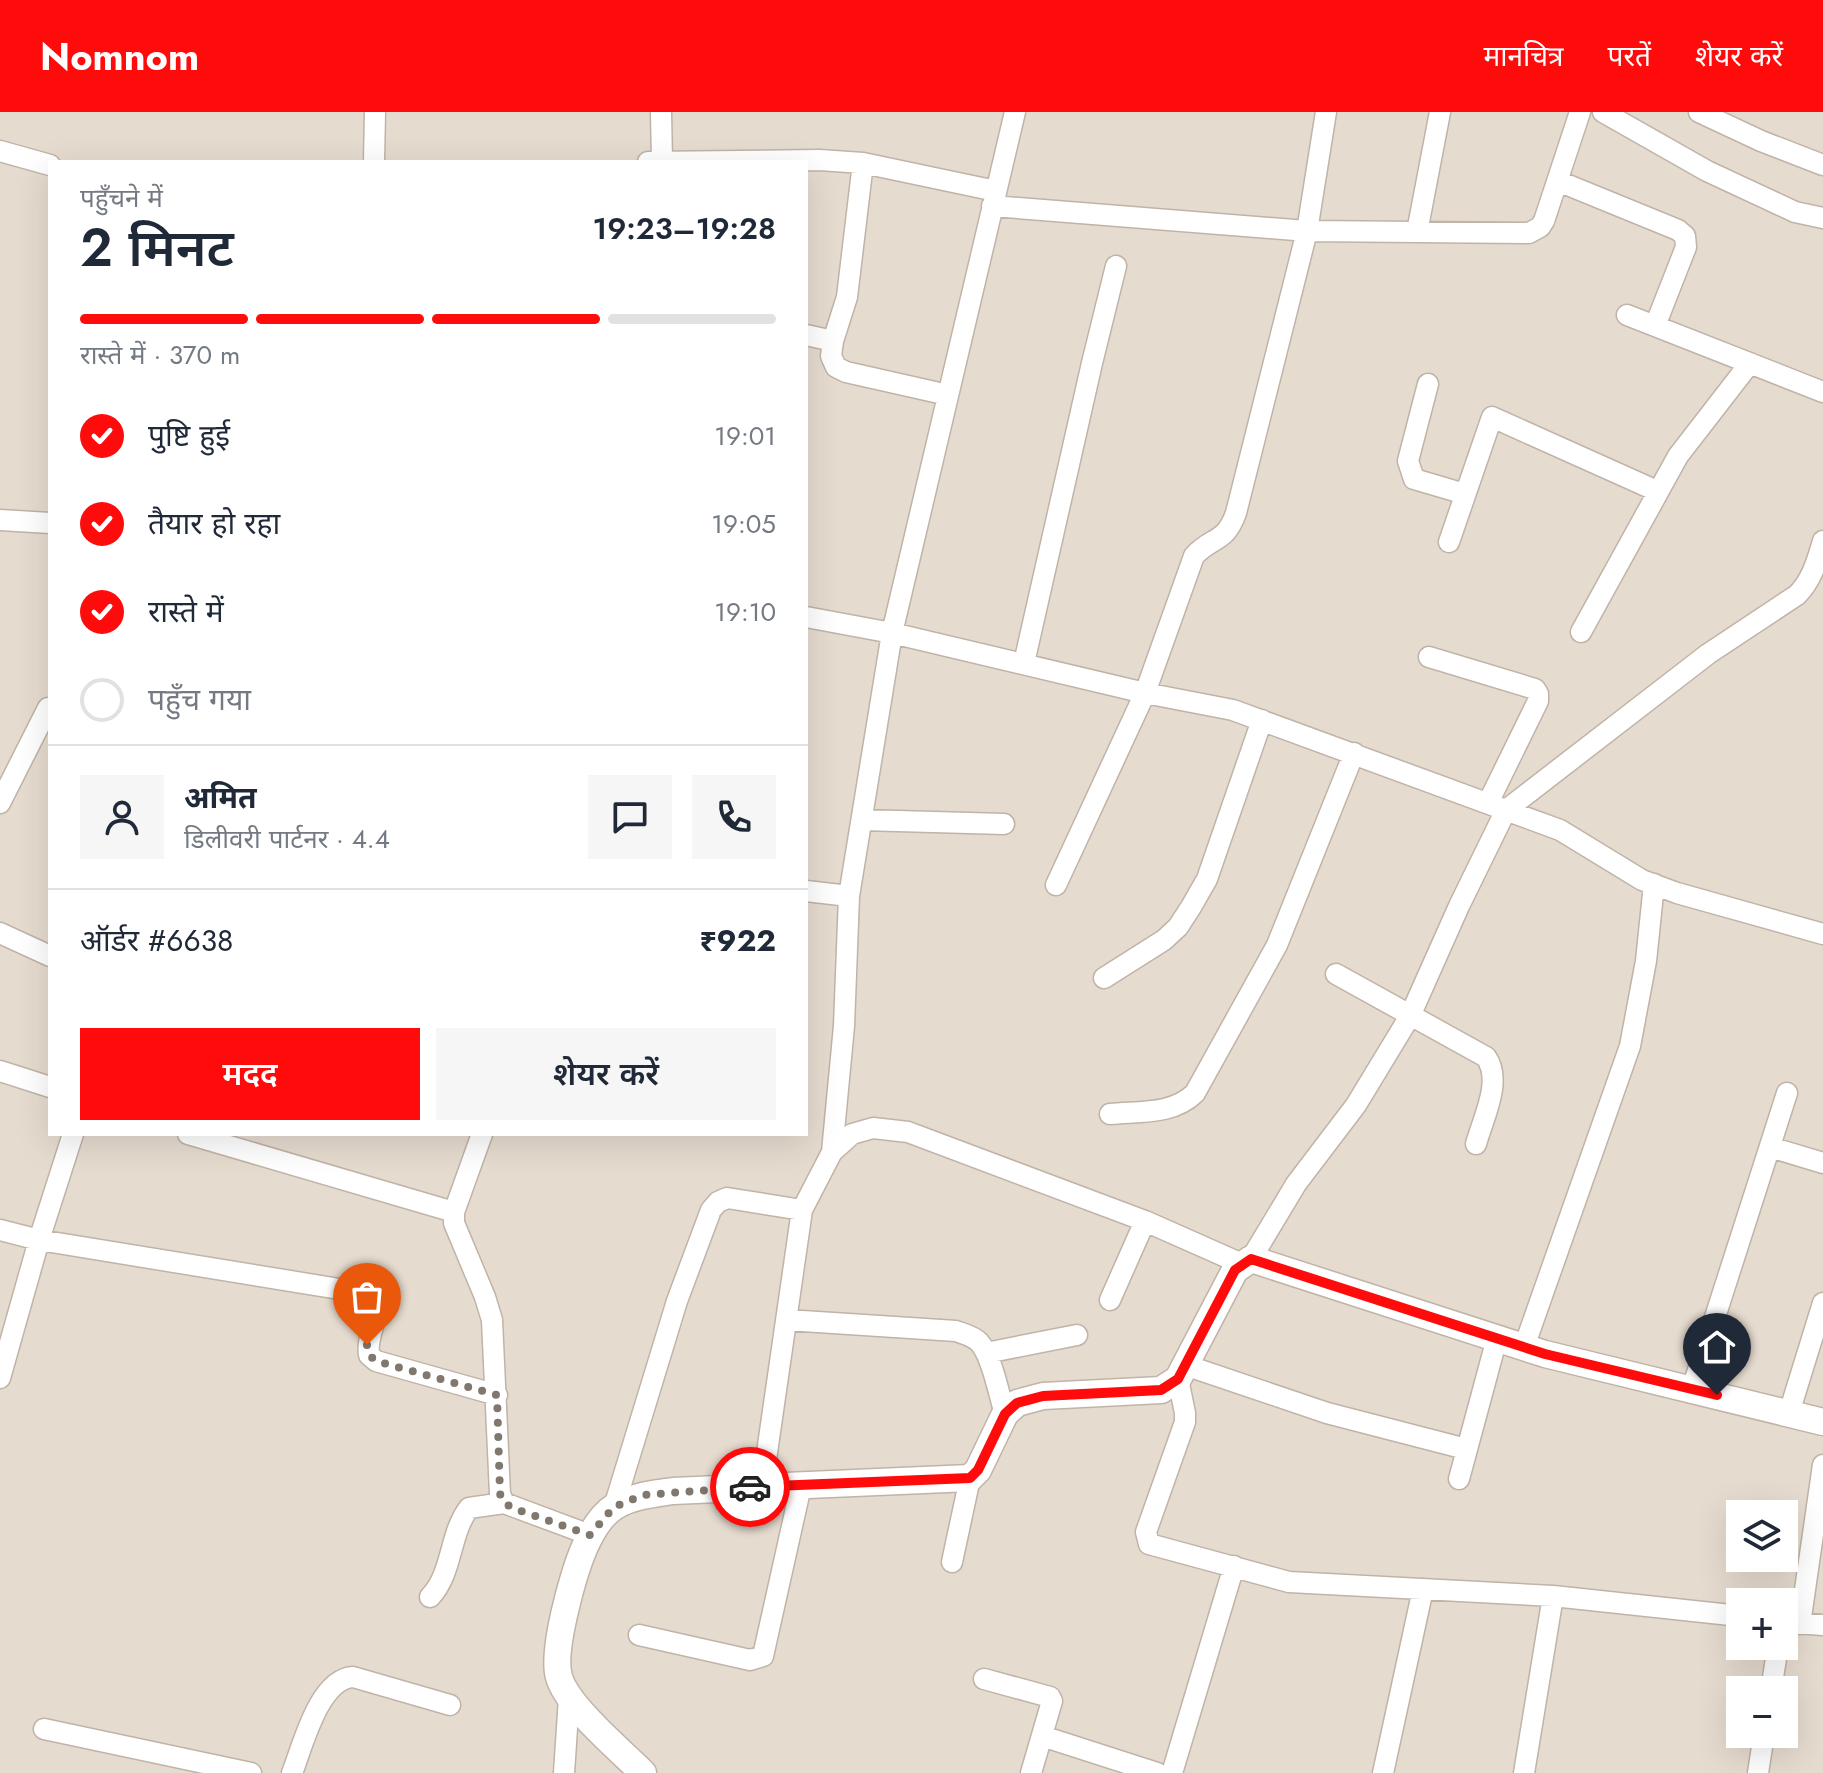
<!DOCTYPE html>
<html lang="hi">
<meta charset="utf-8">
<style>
body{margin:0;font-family:Jost,"Noto Sans Devanagari",sans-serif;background:#f6f6f7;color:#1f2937;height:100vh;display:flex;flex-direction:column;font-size:30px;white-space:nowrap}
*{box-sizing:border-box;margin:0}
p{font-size:26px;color:#747a83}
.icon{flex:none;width:44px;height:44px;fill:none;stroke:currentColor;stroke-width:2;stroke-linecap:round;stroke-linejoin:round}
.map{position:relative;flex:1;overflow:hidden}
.details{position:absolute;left:48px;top:48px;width:760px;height:976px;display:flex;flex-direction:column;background:#fff;border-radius:0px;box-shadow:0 8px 32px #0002}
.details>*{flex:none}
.buttons{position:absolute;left:1726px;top:1388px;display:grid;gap:16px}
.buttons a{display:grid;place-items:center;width:72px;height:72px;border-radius:0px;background:#fff;box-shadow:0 8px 32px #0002;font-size:40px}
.pin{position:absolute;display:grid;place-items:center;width:68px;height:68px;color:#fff;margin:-82px -34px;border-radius:50% 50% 50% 0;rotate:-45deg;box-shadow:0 0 8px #0007}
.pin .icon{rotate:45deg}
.courier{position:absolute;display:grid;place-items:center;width:80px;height:80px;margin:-40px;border:6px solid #ff0b0b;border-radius:50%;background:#fff;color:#222;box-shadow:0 2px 10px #0007}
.overview em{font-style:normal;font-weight:600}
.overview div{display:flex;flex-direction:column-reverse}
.overview{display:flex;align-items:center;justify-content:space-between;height:136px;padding:0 32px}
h1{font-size:52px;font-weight:600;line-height:60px}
.bar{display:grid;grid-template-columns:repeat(4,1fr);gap:12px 8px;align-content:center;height:96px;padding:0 32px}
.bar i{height:10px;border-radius:6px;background:#e0e1e3}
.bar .active{background:#ff0b0b}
.bar p{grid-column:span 4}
.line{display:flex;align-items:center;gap:20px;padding:0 32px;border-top:2px solid #e0e1e3}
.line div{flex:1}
.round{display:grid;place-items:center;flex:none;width:84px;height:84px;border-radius:0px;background:#f6f6f7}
ol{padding:0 32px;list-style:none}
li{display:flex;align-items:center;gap:24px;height:88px}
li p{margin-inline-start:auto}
li .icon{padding:8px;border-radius:50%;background:#ff0b0b;color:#fff;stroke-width:4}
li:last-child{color:#747a83}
li i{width:44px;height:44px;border:4px solid #e0e1e3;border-radius:50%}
.cta{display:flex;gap:16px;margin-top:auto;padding:16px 32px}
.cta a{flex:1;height:92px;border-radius:0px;background:#ff0b0b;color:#fff;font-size:32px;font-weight:600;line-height:92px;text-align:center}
.cta a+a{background:#f6f6f7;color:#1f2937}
header{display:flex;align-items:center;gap:48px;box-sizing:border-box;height:112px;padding:0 40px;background:#ff0b0b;color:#fff}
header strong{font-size:38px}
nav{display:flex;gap:44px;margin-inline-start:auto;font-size:28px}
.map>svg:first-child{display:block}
.residential{fill:#e6dbcf;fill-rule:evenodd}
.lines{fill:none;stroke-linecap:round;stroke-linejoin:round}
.minor-casing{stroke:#c0b3a7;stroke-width:23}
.tertiary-casing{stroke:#c0b3a7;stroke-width:29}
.minor{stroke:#fff;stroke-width:20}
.tertiary{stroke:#fff;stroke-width:26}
.done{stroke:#80786f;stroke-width:8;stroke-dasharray:0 14.4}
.route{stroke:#ff0b0b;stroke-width:10}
</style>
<header>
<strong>Nomnom</strong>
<nav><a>मानचित्र</a><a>परतें</a><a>शेयर करें</a></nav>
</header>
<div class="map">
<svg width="1823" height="1661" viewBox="0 0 1823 1661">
<rect width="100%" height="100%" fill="#f1eae1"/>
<!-- residential -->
<path class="residential" d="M0,0H1823V1661H0ZM50,50H806V1022H50ZM1740,1402H1784V1446H1740ZM1740,1490H1784V1534H1740ZM1740,1578H1784V1622H1740Z"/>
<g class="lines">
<defs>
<path id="minor" d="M661,0L662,49
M1603,0L1707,59L1795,100L1823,106
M1699,0L1761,29L1823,53
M0,39L50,53
M374,50L375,0
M648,50L819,48L863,51L996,79
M863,51L847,185L833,229L831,244L836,255L846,260L948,283
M1558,69L1678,118L1685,124L1686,135L1655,214
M992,94L1307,119L1529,121L1540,115L1544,109L1580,0
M1417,120L1440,0
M1627,203L1823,280
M806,223L833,229
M1428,272L1408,349L1414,367L1465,382
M0,408L50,411
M1449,430L1492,305L1657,379
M806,505L892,521L1145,581L1233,598L1560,718L1642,768L1677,781L1823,822
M1581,520L1678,344L1750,251
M1429,545L1535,577L1538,582V589L1488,691
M1024,551L1092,251L1116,154
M0,691L48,596
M862,708L1004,712
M1056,773L1145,581L1194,444C1212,424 1225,432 1236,401L1307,119L1326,0
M806,779L849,784
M0,821L50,844
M1336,862L1486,945C1503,969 1483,1006 1476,1032
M1104,866L1164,828L1178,815L1191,795L1207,767L1262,608
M0,959L50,975
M1110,1002C1139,999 1173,1003 1195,981L1277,833L1354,641
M188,1022L454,1100
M482,1022L454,1100V1111L485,1185L492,1208L500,1382L504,1391
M1770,1035L1823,1051
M832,1040L844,914L849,784L892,521L1015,0
M0,1118L39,1128L370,1182L377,1188C379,1207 366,1224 369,1243L376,1249L497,1283
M1251,1147L1296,1072L1356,993L1410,904L1459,794L1506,698L1708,542L1797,483C1812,468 1817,449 1823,429
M1110,1188L1145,1109
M787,1208L956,1219C964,1222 973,1224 979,1230C992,1244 999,1283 1005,1302
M1524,1235L1630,934L1646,849L1654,772
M986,1241L1077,1223
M1185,1253L1327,1301L1466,1337
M0,1266L39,1128L73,1022
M1178,1267L1185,1301V1310L1146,1420L1149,1432L1289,1470L1553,1484L1740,1504
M1692,1277L1787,981
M1789,1301L1823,1191
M1459,1367L1497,1226
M762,1375L802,1098L832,1040L852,1022L873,1016L908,1020L1145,1109L1242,1152
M614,1395L677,1189L711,1098L718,1090L727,1086L802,1098
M952,1450L970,1366
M430,1485C453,1461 449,1422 469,1396L504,1391L590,1423
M1784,1510L1823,1513
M1800,1512L1823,1353
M639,1523L750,1548L763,1544L801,1374
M984,1567L1050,1585L1052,1589L1031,1661
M1771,1578L1778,1534
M44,1617L251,1661
M1042,1624L1157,1661
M292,1661C303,1633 319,1567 353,1565L450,1593
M564,1661L569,1586
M1172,1661L1234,1454
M1383,1661L1423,1477
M1524,1661L1553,1484
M1758,1661L1764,1622"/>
<path id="tertiary" d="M643,1661C620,1638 567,1594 559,1565C551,1538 575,1454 588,1428C594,1416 603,1402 614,1395C631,1384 654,1382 673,1379L970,1366L978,1358L1005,1302L1017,1291L1043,1284L1161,1278L1178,1267L1235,1158L1251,1147L1545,1242L1823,1310"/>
</defs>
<!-- minor casing -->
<use href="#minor" class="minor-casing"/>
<!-- tertiary casing -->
<use href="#tertiary" class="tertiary-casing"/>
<!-- minor -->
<use href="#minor" class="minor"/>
<!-- tertiary -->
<use href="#tertiary" class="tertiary"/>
</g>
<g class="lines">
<!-- done -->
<path class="done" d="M367,1233L369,1243L376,1249L497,1283L500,1382L504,1391L515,1397L590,1423L614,1395L643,1383L750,1375"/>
<!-- route -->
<path class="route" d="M750,1375L970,1366L978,1358L1005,1302L1017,1291L1043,1284L1161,1278L1178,1267L1235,1158L1251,1147L1545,1242L1717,1283"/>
</g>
</svg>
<div class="buttons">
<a><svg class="icon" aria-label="layers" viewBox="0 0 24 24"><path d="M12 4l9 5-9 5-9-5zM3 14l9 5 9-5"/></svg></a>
<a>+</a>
<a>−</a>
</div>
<div class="pin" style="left:367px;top:1233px;background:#ea580c"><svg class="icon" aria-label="bag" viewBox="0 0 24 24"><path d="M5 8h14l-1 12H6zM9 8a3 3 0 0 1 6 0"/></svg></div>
<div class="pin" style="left:1717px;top:1283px;background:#1f2937"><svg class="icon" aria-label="home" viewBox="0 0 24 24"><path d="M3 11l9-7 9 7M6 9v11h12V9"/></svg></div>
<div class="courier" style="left:750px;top:1375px"><svg class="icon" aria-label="car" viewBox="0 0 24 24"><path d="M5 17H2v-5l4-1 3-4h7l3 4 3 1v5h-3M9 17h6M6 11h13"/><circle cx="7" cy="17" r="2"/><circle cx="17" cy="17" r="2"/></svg></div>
<section class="details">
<div class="overview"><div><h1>2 मिनट</h1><p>पहुँचने में</p></div><em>19:23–19:28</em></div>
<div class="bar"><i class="active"></i><i class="active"></i><i class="active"></i><i></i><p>रास्ते में · 370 m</p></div>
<ol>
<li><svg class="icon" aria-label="check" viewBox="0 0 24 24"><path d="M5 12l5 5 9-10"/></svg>पुष्टि हुई<p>19:01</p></li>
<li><svg class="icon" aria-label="check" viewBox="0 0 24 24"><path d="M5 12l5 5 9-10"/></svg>तैयार हो रहा<p>19:05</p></li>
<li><svg class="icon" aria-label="check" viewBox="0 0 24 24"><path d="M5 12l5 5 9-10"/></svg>रास्ते में<p>19:10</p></li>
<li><i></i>पहुँच गया</li>
</ol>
<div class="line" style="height:144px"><a class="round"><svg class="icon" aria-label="person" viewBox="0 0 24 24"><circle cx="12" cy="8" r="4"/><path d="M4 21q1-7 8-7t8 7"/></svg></a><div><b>अमित</b><p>डिलीवरी पार्टनर · 4.4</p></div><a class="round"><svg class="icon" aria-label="chat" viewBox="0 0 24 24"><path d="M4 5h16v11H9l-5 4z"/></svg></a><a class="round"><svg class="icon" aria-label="phone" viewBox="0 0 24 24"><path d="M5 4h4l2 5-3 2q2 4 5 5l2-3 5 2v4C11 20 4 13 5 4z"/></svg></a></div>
<div class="line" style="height:104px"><div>ऑर्डर #6638</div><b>₹922</b></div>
<div class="cta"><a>मदद</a><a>शेयर करें</a></div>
</section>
</div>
